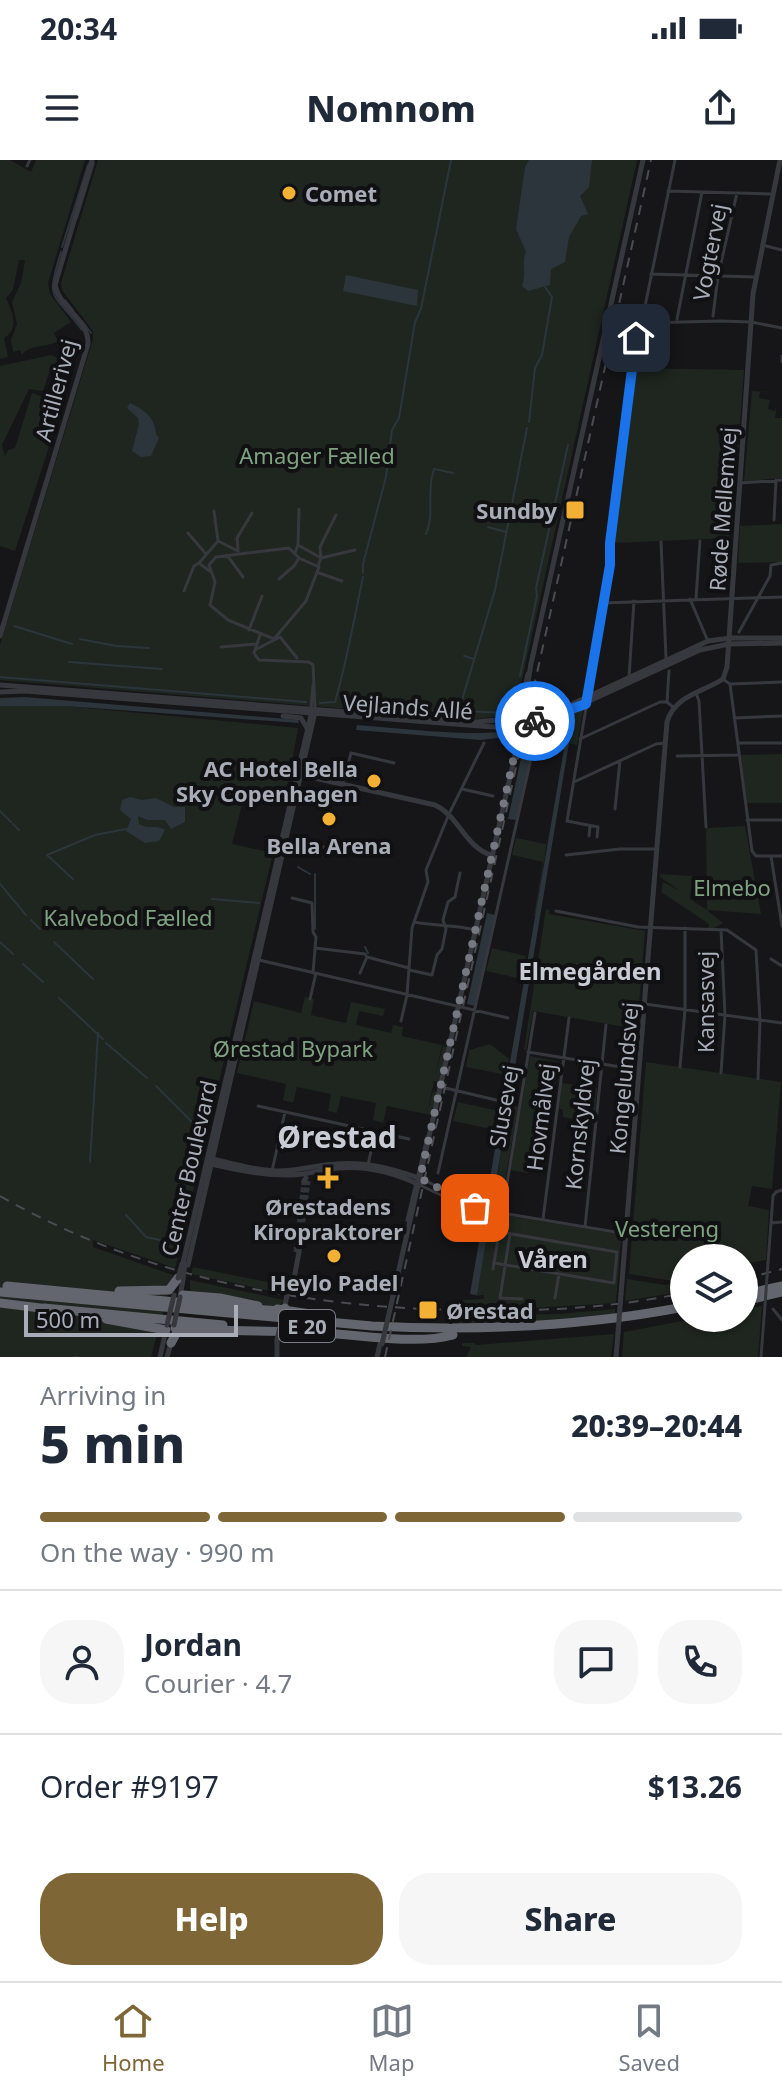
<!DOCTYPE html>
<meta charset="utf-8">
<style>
body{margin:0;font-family:"Noto Sans",sans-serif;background:#f6f6f7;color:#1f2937;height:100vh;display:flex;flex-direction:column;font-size:30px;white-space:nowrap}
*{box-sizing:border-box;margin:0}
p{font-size:26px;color:#747a83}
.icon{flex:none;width:44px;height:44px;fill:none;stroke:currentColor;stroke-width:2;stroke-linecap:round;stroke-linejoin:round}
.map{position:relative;height:1197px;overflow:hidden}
.sheet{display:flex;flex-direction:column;background:#fff;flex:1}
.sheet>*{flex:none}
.controls{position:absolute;left:670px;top:1084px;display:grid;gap:16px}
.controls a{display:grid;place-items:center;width:88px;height:88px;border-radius:50%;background:#fff;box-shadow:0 2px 6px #0004;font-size:40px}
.scale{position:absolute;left:24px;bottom:20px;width:214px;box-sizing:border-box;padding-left:8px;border:4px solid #a8adb8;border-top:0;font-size:22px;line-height:28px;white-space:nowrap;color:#a8adb8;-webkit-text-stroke:6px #111113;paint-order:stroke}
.pin{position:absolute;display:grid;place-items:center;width:68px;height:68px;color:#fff;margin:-34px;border-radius:16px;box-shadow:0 4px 12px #0006}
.courier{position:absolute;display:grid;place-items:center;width:80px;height:80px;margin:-40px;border:6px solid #1a73e8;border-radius:50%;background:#fff;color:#222;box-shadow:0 2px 10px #0007}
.headline em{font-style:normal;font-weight:800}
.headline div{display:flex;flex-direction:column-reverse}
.headline{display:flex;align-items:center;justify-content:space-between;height:136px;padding:0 40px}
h1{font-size:52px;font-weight:800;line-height:60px}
.bar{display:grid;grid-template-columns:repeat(4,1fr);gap:12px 8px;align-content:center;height:96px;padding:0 40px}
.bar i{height:10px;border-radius:6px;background:#e0e1e3}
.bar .selected{background:#7e6636}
.bar p{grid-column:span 4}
.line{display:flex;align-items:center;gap:20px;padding:0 40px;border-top:2px solid #e0e1e3}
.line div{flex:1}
.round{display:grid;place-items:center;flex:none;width:84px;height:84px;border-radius:32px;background:#f6f6f7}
.action{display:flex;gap:16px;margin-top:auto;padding:16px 40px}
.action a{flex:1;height:92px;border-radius:32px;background:#7e6636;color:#fff;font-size:32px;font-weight:800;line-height:92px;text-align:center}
.action a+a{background:#f6f6f7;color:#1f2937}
.status{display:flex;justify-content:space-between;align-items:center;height:56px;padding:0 40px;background:#fff;direction:ltr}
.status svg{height:22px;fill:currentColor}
header{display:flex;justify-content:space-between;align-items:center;height:104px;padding:0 40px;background:#fff;font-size:36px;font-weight:800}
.tab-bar{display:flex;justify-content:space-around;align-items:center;height:112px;border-top:2px solid #e0e1e3;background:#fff;font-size:22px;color:#747a83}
.tab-bar a{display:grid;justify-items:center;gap:4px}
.tab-bar .selected{color:#7e6636}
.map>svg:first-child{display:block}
.green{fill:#1e261f}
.water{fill:#2c353c}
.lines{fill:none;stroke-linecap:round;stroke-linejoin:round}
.stream{stroke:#2c353c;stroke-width:2}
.tertiary-tunnel{stroke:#333438;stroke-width:5;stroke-dasharray:5 2.5;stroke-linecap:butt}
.minor{stroke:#37383d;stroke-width:3}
.tertiary{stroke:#37383d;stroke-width:5}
.motorway{stroke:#63666e;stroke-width:9}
.rail{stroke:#4a4c52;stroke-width:2;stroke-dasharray:10 8;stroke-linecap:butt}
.minor-bridge{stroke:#37383d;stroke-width:3}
.tertiary-bridge{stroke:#37383d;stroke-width:5}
.motorway-bridge{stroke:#63666e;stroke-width:9}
.done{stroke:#757880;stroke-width:8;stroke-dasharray:0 14.4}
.route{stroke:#1a73e8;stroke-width:10}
.poi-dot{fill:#f2b134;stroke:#111113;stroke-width:3}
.labels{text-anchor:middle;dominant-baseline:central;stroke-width:8;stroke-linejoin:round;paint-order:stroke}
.shield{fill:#111113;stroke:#7b7e86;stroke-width:2}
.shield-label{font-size:20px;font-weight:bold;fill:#a8adb8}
.poi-label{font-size:22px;font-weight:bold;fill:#a8adb8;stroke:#111113}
.street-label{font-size:22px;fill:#a8adb8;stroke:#111113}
.park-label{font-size:22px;fill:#7fa381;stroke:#111113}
.neighbourhood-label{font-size:24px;font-weight:bold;fill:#c9ccd4;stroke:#111113}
.district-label{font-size:30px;font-weight:bold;fill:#c9ccd4;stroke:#111113}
</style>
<div class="status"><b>20:34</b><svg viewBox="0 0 49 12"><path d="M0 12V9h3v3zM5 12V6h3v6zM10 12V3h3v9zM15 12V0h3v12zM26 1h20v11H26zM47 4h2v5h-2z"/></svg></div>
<header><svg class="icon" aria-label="menu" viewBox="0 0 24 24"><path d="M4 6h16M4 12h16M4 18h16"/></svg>Nomnom<svg class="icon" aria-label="share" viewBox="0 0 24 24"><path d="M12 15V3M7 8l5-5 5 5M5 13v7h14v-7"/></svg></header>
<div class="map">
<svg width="782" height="1197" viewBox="0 0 782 1197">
<rect width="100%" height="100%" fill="#161618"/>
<!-- green -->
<path class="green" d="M0,0H10L31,12L36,0H85L48,123L50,134L71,162L54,173L58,181C47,188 29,184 22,195L20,190L13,192L11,180L17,164L12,142L21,123L25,100H19L13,130L6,138C12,152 20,168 4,178L8,197L0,199Z
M98,0H637L516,547L512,555L476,559L446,557L0,520V485L93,179V171L62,130L61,123Z
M51,195L66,201L51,207L43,231L29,229L2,285L5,296L8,290L15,288L32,233L63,244L15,391L0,386V206Z
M634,208L744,210L740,264L718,266L719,284L739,283L729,378L612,383Z
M752,231L770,232H760L759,238L770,240L768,249L775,251L777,244L775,258H782V318L744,321Z
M782,364V402L738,403L740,366Z
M0,546H65L298,568L285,642L245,633L232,684L273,693L175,1108L93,1080V1087L173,1115L151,1197H0Z
M583,549L577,585L552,580C555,555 561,557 583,549Z
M782,594V643H747L741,595Z
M745,666L761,754L707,750L723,763L714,768H708L709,764L661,732L663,722L680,731L660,717V714L692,716L690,739L707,750L706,668Z
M548,674L536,756H534L543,702L512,695L516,678L546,684Z
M546,749L549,750V754L645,771L637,869L533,851L526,890H524Z
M492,788L526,796L522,819L486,811Z
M305,837L314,839L311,855L346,863L351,842L385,849L383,856L359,851L356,865L391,873L393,865L403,867L402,876L442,885L435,918L443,886L447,887L439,922L434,921L428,950L433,931L437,932L431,955L387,946L383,963L373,960L376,943L341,936L337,953L328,951L331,934L297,927L293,943L283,940L286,924L237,913L254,841L301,853Z
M490,884L509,899L507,915L466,907L469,890Z
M530,896L559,902L546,998L530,996L528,1013L510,1010Z
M646,902L781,922L772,1029L752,1026L748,1046L769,1050L766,1100L744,1104V1098H684V1118L674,1121L629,1114Z
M562,923L597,928L594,963L563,957V950L559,948Z
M458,942L499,951L495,970L453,961Z
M509,945L518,947L500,1049L492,1047Z
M498,1054L617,1074L621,1079L616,1143L531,1148H461L462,1140L484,1139V1135L476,1136L490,1055Z
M193,1107L287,1126L285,1134L191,1114Z
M627,1119L665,1125L684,1121V1131L625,1141Z
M190,1120L284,1140L278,1148L230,1137L190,1131Z
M762,1146L758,1197H622L624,1172L698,1158H744V1149Z
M615,1149V1154L565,1160L458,1164L460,1155L560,1154Z
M614,1174L611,1197H466L471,1187L462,1186V1183H474L476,1185Z"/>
<!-- water -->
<path class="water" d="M529,0H592L589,27L580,36L588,54L581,56L569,77L565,102L551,109L550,125L528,131L522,126C527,113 521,104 526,92L516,69L525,7Z
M346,115L418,130L417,146L343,131Z
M130,243C145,250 155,258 156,274L159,278L151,296L141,297L132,291L139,264L138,258L127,248Z
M25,537L298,560L299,563L65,546H0V538Z
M554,563L552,580L569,583L477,1135L470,1134L564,589L535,583V577L516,660L508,659L526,575L480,580L356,570L357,565C423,570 489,581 554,563Z
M130,637L142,640L156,638L174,647H185V662L171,669L165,660H147L138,656L139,664C148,670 157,664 165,670L159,681L145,683L126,671L131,659L120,650L122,640Z
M487,753L495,755L475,846L467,844Z"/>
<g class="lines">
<!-- stream -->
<path class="stream" d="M77,58L94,3
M62,87L88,5
M61,92C45,143 53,131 82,170
M65,140L73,150
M82,161L91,173
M529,262L535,208L542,195L552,137L543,124
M488,367L506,372
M426,374C435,354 426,331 434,309L453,313
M363,413V404L386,317L392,270L399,258L415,162L421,149L451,0
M14,466L72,484
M80,479L116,486L149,488
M464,496L474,499
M69,502L162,509
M520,516L537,436L536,428L568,285
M0,517L306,542
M345,534C373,548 428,553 459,550L495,430L527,268
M320,543L335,542C347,501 354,459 363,417
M461,551L512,553L514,542
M0,651L11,662
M13,664L19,670
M298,707L310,714
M315,714V769
M73,719L47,695L95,675L126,669
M0,724L26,755
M212,739L259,743
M31,760L40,769
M0,782L13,794
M54,782L93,819
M365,787L368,793
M23,804L43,822
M59,838L103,879
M106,883L147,918
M254,889L290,897
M156,926L204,974L200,993
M90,1002L98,873
M126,1055L146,1077L174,1083
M74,1197H78"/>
<!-- tertiary-tunnel -->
<path class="tertiary-tunnel" d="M296,1092L304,1021
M299,1092L308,1021"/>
<!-- minor -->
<path class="minor" d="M675,0L642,161L645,163L720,161L751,162L782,168
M27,6L30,0
M668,31L772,34
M762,85L782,90
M651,114L755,117
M713,156L718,116L737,33
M677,159L702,32
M782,196V202
M740,323L782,320
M214,351L218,381L238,391
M774,360L776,320
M188,373L206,394
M661,382L666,498
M298,385L321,398
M289,388L299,398L319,407L306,441L274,479L228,460L210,445L215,422L209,405L216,397Z
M238,389L237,378L252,353
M295,393L298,385L299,349
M227,395L243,417
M321,398L320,387L336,355
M318,406L321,398L355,390
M211,412L199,403L218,381
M319,413L342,421
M279,419L294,406L299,398
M184,431L194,406L199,403
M696,438L700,381
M690,439L707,479
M603,443L782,437
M249,470L262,436
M739,472L770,416L771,405L782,403
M260,475L254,493L259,500L309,502L313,505L315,549
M221,487L257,484
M255,490L280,477L297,498
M629,517L634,441
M724,520L730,524L752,691L756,696H782
M730,524L782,522
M696,533L699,541L706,667
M667,542L669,511
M311,549L313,525
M734,558L782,556
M580,579L660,542H667L673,547
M738,583H782
M677,596L738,595
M574,622L656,584L665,583
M343,624L351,593L394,603
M462,629L493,636
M615,649L620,601
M747,660H782
M589,676L590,666
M597,677L598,667L567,661L610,405V383L636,178
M286,687L327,696L330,693L328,688L309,684L299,690
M566,695L620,689H657
M771,696L782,766
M292,738L312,743L313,772L316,777L313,813
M556,751L638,767L727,770L756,790L760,860L758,919
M414,762C436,766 453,765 475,770
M721,770L725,855L721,913
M315,788L365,794L367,797L360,813
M367,797L409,808
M771,799L782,806
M259,800L508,858
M409,810L432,815L437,795L442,789L446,769L443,760L448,742L455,737L460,713
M310,839L316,813
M645,844L782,863
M401,861L407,835L412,768L428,722L426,710L449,654L484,583
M528,892L639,910
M680,907L685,850V768
M441,927L496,940
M258,946L409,979
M368,1005L375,973
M272,1011L285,952
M438,1013L534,585
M423,1019L472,1046
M422,1026L459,1044L482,1049
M502,1053L627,1074
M543,1059L569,858
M771,1063L782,1062
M585,1067L606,865
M510,1074L500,1138L522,1139
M494,1103L614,1123L617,1092L500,1072
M768,1103L773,1036L776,1032L782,1030
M493,1109L535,853
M555,1138L559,1114
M773,1149L782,1160
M761,1197L765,1145"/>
<!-- tertiary -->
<path class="tertiary" d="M0,476L88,184C89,159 59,148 55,125L92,0
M531,504L643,0
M0,525L477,562L518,558L570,545L708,481L730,478H782
M0,532L25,531L494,567L518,565L561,554L700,490L729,484L782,483
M283,556L301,558L307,568
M518,558L528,514
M301,615L435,645C459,656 465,687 491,695
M212,999C232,1003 253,1010 274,1011C295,1012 315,1005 336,1004C367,1001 393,1009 422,1019
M211,1004C238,1010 264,1016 292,1015C305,1015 316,1011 329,1009C361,1004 391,1011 420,1025
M304,1021L306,1018
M408,1060L428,977
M183,1103L311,555
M188,1105L315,552
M294,1119L299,1092
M621,1134L667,562C674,536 703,532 723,519L727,507L753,134L780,0
M393,1136L522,564L531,503
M180,1137L183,1119
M277,1180V1197
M160,1197L166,1170
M167,1197L171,1183
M377,1197L380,1184
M616,1197L618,1173"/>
<!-- motorway -->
<path class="motorway" d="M7,1126L239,1148
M119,1131L169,1130L178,1118
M0,1132L372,1166C477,1171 580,1167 684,1147
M744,1134L782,1126
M183,1135L220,1138L258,1146
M744,1141L782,1132
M0,1143L48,1149
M44,1148L223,1165
M277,1149L317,1155
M106,1159L166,1170
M175,1168C225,1172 274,1170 324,1173C362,1175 416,1185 453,1175
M171,1183L177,1172L184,1169"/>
<!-- rail -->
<path class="rail" d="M0,1036C140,1116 294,1146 454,1150C531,1152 608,1149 684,1133
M744,1119L782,1109
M385,1197L651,0"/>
<!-- minor-bridge -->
<path class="minor-bridge" d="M765,1145L768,1103"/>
<!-- tertiary-bridge -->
<path class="tertiary-bridge" d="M178,1118L182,1104
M183,1119L185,1104
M167,1165L174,1135
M174,1165L180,1137
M618,1173L621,1134
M277,1180L291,1118
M382,1184L393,1136"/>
<!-- motorway-bridge -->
<path class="motorway-bridge" d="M242,1148L280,1151L285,1148"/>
</g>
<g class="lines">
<!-- done -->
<path class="done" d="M475,1048L420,1018L520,570L522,564L535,561"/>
<!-- route -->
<path class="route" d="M535,561L586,544L610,405V383L636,178"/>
</g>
<!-- markers -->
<g class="poi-dot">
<circle cx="289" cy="33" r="8"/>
<rect x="565" y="340" width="20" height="20" rx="4"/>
<circle cx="374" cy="621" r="8"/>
<circle cx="329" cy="659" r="8"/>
<path d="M324 1006h8v8h8v8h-8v8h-8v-8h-8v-8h8z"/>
<circle cx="334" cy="1096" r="8"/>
<rect x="418" y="1140" width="20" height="20" rx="4"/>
</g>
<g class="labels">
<!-- shield labels -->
<rect class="shield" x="279" y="1150" width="56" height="32" rx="6"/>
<g class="shield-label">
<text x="307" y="1166">E 20</text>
</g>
<!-- poi labels -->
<g class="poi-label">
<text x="305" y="33" text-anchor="start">Comet</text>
<text x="557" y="350" text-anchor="end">Sundby</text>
<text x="358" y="608" text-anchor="end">AC Hotel Bella<tspan x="358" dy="25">Sky Copenhagen</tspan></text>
<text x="329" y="685">Bella Arena</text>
<text x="328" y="1046">Ørestadens<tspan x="328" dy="25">Kiropraktorer</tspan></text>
<text x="334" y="1122">Heylo Padel</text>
<text x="446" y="1150" text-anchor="start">Ørestad</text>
</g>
<!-- street labels -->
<g class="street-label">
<text transform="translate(709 92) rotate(-79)">Vogtervej</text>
<text transform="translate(55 230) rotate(-75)">Artillerivej</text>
<text transform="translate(722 349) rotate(-86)">Røde Mellemvej</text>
<text transform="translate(408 546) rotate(4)">Vejlands Allé</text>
<text transform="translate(705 842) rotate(-90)">Kansasvej</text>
<text transform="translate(623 918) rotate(-85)">Kongelundsvej</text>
<text transform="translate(503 946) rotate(-80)">Slusevej</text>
<text transform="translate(540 957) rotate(-83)">Hovmålvej</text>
<text transform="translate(579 964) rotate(-84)">Kornskyldvej</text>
<text transform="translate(188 1008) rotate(-77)">Center Boulevard</text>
</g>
<!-- park labels -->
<g class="park-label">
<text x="317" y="295">Amager Fælled</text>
<text x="732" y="727">Elmebo</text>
<text x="128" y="757">Kalvebod Fælled</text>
<text x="293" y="888">Ørestad Bypark</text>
<text x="667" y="1068">Vestereng</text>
</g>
<!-- neighbourhood labels -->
<g class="neighbourhood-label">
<text x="590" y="810">Elmegården</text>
<text x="553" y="1098">Våren</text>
</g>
<!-- district labels -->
<g class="district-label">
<text x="337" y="976">Ørestad</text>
</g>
</g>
</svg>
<div class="controls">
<a><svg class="icon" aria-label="layers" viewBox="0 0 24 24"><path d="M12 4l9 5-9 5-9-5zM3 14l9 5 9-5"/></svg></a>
</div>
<div class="scale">500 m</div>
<div class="pin" style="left:475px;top:1048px;background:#ea580c"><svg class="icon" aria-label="bag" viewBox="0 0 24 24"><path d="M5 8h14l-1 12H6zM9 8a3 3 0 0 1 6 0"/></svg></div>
<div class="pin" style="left:636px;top:178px;background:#1f2937"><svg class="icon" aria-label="home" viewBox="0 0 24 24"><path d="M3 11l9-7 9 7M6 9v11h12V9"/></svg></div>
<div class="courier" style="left:535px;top:561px"><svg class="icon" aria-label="bike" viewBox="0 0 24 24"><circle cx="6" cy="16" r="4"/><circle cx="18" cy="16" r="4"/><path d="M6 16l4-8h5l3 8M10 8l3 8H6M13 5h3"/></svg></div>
</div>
<section class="sheet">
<div class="headline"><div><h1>5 min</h1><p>Arriving in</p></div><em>20:39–20:44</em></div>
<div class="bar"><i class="selected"></i><i class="selected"></i><i class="selected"></i><i></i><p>On the way · 990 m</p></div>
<div class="line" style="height:144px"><a class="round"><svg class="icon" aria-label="person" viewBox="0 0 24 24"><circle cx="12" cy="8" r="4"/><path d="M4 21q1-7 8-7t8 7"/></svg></a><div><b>Jordan</b><p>Courier · 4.7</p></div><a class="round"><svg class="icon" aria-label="chat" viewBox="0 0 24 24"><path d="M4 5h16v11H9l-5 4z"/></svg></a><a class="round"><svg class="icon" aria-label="phone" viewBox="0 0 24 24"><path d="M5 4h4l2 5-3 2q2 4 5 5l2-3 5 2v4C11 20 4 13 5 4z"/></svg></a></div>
<div class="line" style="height:104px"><div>Order #9197</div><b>$13.26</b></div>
<div class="action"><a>Help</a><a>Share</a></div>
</section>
<nav class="tab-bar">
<a class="selected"><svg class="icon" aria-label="home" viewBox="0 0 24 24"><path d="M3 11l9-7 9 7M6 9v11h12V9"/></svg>Home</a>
<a><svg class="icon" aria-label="map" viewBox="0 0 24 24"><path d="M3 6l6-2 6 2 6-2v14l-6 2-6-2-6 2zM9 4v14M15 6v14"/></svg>Map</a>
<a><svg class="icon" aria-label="saved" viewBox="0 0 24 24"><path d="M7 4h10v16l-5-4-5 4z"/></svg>Saved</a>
</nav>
